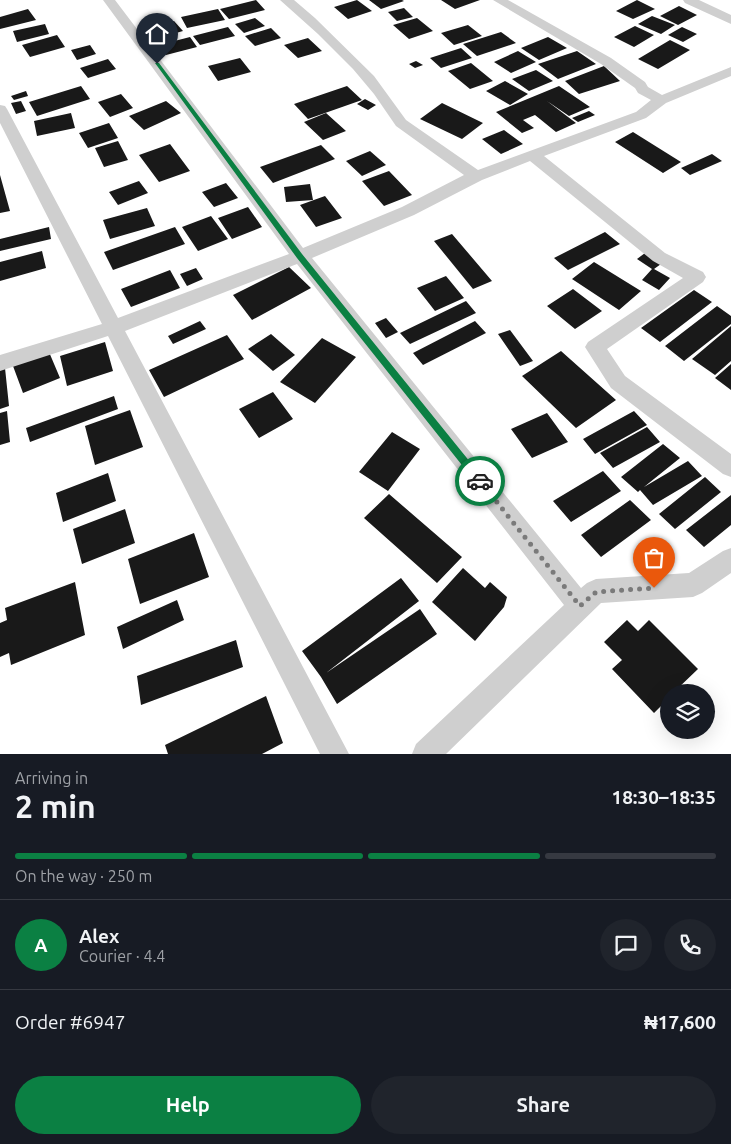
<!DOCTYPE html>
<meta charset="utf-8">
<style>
body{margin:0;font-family:Ubuntu,sans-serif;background:#20242c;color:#f1f3f6;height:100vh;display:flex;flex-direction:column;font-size:19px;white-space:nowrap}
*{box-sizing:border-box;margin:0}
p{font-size:16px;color:#9ea1a6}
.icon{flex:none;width:28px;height:28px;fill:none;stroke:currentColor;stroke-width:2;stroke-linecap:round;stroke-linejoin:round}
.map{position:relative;height:754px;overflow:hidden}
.details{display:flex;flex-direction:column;background:#171b24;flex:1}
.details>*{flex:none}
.fabs{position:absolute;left:660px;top:684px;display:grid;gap:10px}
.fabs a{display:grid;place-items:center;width:55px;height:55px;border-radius:50%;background:#171b24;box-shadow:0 5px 20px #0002;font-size:25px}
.pin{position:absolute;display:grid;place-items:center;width:42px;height:42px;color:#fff;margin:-51px -21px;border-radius:50% 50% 50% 0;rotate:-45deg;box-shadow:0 0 5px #0007}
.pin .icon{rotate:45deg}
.courier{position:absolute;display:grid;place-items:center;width:50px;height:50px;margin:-25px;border:4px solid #0b8043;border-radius:50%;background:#fff;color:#222;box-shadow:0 1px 6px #0007}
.headline em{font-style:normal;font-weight:700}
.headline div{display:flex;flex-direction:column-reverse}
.headline{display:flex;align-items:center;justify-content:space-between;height:85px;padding:0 15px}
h1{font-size:32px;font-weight:700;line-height:38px}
.bar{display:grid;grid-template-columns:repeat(4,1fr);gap:8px 5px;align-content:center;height:60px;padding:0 15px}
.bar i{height:6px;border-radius:4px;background:#363941}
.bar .on{background:#0b8043}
.bar p{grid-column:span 4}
.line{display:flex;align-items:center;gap:12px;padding:0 15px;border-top:1px solid #363941}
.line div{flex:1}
.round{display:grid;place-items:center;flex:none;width:52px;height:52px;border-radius:26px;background:#20242c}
.button{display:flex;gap:10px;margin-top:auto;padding:10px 15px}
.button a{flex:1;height:58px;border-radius:30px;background:#0b8043;color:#fff;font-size:20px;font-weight:700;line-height:58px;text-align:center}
.button a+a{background:#20242c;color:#f1f3f6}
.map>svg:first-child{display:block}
.building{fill:#191919}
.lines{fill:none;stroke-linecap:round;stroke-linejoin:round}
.minor{fill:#cfcfcf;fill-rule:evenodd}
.route{fill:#0b8043}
.done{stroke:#7a7a7a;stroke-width:5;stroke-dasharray:0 9}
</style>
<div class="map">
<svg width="731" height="754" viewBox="0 0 731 754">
<rect width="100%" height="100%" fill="#fff"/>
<!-- building -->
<path class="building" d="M256,0L265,10L229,19L220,9Z
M357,0L372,11L348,19L334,7Z
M369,0H402L404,1L381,9Z
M441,0H480L455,9Z
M637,0L655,9L633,19L616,11Z
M679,6L697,15L678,25L660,16Z
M404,8L413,17L397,21L388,12Z
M28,9L36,20L0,29V17Z
M218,9L225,20L187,28L181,17Z
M652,16L675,25L661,34L638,24Z
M255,18L265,26L244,33L235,24Z
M417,18L433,31L409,39L393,25Z
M174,21L183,31L169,35L160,26Z
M45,24L49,34L17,42L13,31Z
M468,25L482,36L454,45L441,33Z
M635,26L654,35L634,47L614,37Z
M228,27L235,36L200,45L193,36Z
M682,27L697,34L683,42L668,35Z
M271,28L281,38L255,46L245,36Z
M154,29L162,36L155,39L146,32Z
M501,32L516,43L477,56L463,44Z
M57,35L65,47L30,57L22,45Z
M190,37L197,47L166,55L159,45Z
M548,37L567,48L539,60L521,48Z
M308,38L322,51L298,58L284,45Z
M670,40L690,50L658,69L638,59Z
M90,45L96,54L77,60L71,50Z
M461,48L472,58L441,68L430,58Z
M518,51L536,62L511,73L494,62Z
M577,51L596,64L558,79L538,64Z
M240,58L251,72L218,81L208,66Z
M108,59L116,69L88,78L80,68Z
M416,61L423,65L415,68L409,64Z
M471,63L493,81L470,89L448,71Z
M604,66L620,81L579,94L565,81Z
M536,70L553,81L529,91L512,79Z
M505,81L528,94L510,105L486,91Z
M81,86L90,99L37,116L29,102Z
M347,86L362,100L308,119L294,104Z
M559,86L590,107L569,116L547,101L576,123L556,132L535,115L523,120L534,128L522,133L496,112Z
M26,91L28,96L14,100L11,96Z
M121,94L133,108L110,117L98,102Z
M365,99L376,105L368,110L357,104Z
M21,101L26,111L16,114L11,103Z
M166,101L181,113L144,130L129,116Z
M442,103L483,123L462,139L420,119Z
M589,111L595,115L578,122L572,118Z
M71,113L75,128L37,136L34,121Z
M326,113L346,131L323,140L304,122Z
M109,123L118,138L88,148L79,133Z
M504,130L523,144L501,154L482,139Z
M633,132L681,162L663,173L615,142Z
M118,141L128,160L104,167L95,148Z
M170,144L190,171L159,182L139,155Z
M321,145L335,159L273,183L260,167Z
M370,151L386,165L362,176L346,161Z
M712,154L722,161L690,175L681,168Z
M389,171L412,195L384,206L362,181Z
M0,175L10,211L0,213Z
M139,181L148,193L118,205L109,192Z
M226,183L238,198L214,207L202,192Z
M310,184L313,200L286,202L284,187Z
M325,196L342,218L316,227L300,205Z
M248,207L262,227L232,239L218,218Z
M147,208L155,226L110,239L103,220Z
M211,216L228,239L198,251L182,227Z
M49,227L51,239L0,251V239Z
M175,227L185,244L113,270L104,252Z
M605,232L620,244L568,270L554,258Z
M452,234L492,281L473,289L434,241Z
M42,251L46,268L0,281V262Z
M645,253L661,264L654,269L670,278L659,290L642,280L652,269L637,259Z
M594,262L641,291L619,310L572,279Z
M289,267L311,288L252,320L233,295Z
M196,268L203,279L187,286L180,274Z
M170,270L180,288L131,307L121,289Z
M446,276L464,298L435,311L417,288Z
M573,289L602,311L575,329L547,306Z
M694,290L712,302L660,342L641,328Z
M466,301L476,313L410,344L400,333Z
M717,306L731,316V324L684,361L665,346Z
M386,318L398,332L386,338L375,323Z
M200,321L206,329L173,344L168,336Z
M475,321L486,333L423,365L413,353Z
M731,326V361L715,375L692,359Z
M510,330L533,361L520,366L498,334Z
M271,334L295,355L273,371L248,349Z
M227,335L244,359L164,397L149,370Z
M322,338L356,357L315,403L280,382Z
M105,342L113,371L67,386L60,356Z
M561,351L616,400L576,428L522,376Z
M49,352L60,378L23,393L13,366Z
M731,364V390L715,378Z
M5,368L9,406L0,409V370Z
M273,392L293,419L259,438L239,409Z
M114,396L118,409L30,442L26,428Z
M130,410L143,447L95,465L85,426Z
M7,411L10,442L0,445V413Z
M634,411L647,425L595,454L583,439Z
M547,413L568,442L532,458L511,429Z
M647,427L660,442L613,468L600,453Z
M392,432L420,449L388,491L359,472Z
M663,444L680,458L644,487L688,461L702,476L653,505L640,490L638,492L621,477Z
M603,471L621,491L571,522L553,501Z
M108,473L116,501L63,522L56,493Z
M705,477L721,492L675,529L659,514Z
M389,494L462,557L437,583L364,518Z
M731,495V525L704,547L686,530Z
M630,500L651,520L601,557L581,535Z
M125,509L135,543L82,564L73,529Z
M194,533L209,577L140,604L128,559Z
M463,568L485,588L490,582L507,597L504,607L475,641L432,602Z
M401,578L419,601L326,673L420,609L437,634L337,704L321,677L302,651Z
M75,582L85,635L11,665L9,653L0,657V623L7,620L5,608Z
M177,600L184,620L123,649L117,627Z
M627,620L638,631L649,620L698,669L674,692H669V698L654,713L612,669L622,660L604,642Z
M236,640L243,667L141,705L137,676Z
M266,696L283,743L262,754H168L165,745Z"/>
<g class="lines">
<!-- minor -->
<path class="minor" d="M103,0H115L303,248L402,207L464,175L396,126L374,94L353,69L318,34L280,0H294L315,18L374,76L406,120L478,170L636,112L651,100L638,93L635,88L601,64L493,0H508L611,58L645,82L648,87L662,95L731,67V76L666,103L646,118L544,156L665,253L703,272L706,277L703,282L607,349L625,376L731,454V477L723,474L611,388L585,347L588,342L683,278L653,261L530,161L482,180L414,215L312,258L581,588L587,583L596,579L689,573L723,551L731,548V573L702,593L693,597L601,603L446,754H412L416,744L564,605L297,264L125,331L349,754H320L108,336L0,371V355L102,324L0,123V105L5,106L7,109L118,318L289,254Z
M683,0H699L731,15V24L685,3Z"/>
</g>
<!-- route -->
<path class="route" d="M155,63H159L302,254L483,478V484H477L297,258Z"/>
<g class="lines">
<!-- done -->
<path class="done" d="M480,481L580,606L596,592L654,588"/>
</g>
</svg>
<div class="fabs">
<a><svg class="icon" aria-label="layers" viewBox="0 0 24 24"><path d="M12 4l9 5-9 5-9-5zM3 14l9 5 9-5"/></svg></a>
</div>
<div class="pin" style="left:654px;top:588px;background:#ea580c"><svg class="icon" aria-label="bag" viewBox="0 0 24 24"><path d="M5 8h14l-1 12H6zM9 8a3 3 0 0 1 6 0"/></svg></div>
<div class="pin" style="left:157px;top:64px;background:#1f2937"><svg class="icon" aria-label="home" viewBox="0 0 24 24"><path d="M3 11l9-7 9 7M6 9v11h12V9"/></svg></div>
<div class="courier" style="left:480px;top:481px"><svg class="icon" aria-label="car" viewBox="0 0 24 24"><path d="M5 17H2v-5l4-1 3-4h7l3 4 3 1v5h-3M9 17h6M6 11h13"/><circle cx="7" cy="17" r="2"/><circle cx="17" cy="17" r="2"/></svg></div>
</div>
<section class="details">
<div class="headline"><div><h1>2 min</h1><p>Arriving in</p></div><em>18:30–18:35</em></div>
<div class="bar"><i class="on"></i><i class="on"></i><i class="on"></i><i></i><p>On the way · 250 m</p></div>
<div class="line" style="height:90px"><b class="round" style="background:#0b8043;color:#fff">A</b><div><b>Alex</b><p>Courier · 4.4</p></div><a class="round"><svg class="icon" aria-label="chat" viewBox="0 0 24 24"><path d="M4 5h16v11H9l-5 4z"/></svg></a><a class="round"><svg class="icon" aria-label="phone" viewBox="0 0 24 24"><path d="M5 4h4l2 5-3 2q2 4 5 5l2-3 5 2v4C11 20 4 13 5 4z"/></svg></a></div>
<div class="line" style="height:65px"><div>Order #6947</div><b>₦17,600</b></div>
<div class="button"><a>Help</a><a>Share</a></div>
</section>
